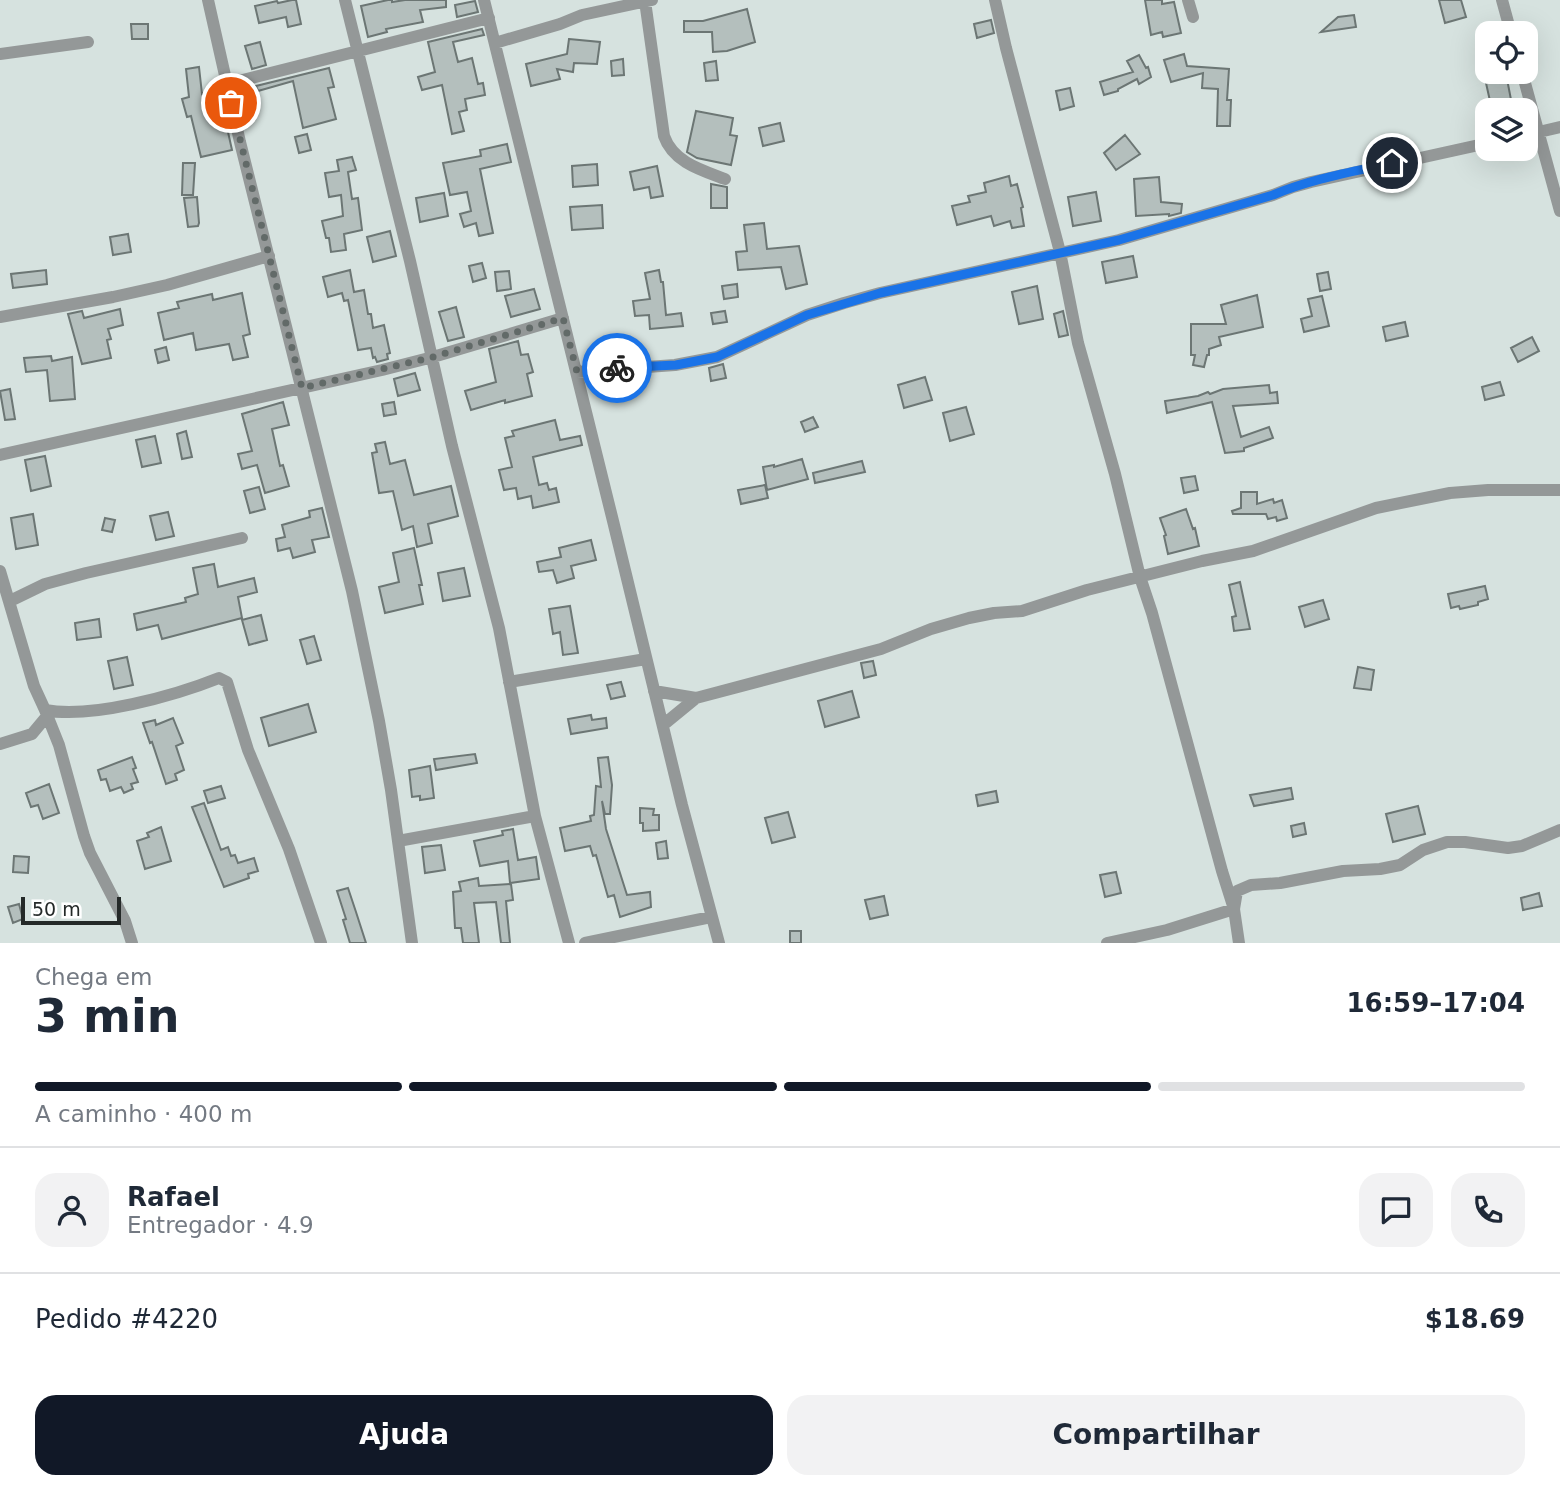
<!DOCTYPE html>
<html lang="pt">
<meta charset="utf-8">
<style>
body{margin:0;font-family:"DejaVu Sans",sans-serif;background:#f2f2f3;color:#1f2937;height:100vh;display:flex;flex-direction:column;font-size:26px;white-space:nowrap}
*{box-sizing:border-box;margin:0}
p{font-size:23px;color:#747a83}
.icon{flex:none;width:38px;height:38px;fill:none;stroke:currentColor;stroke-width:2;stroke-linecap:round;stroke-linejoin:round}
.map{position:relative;height:943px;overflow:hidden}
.sheet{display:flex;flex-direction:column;background:#fff;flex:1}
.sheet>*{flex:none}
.buttons{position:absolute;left:1475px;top:21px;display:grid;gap:14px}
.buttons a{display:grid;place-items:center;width:63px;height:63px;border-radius:14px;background:#fff;box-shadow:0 7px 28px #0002;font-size:35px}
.scale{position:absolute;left:21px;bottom:18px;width:100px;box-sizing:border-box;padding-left:7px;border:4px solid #242928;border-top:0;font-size:19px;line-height:24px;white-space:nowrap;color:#242928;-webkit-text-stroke:5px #fff;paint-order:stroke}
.pin{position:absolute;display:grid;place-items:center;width:60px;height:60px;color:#fff;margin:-30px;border:4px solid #fff;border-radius:50%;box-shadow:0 2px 7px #0007}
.courier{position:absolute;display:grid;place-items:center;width:70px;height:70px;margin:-35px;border:5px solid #1a73e8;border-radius:50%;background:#fff;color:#222;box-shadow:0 2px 9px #0007}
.headline em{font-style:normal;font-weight:800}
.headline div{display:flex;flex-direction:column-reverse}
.headline{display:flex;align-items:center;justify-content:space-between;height:119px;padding:0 35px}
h1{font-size:46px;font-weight:800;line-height:52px}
.bar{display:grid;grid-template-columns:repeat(4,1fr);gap:10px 7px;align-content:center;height:84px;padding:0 35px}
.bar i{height:9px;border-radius:5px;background:#e0e1e3}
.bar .selected{background:#111827}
.bar p{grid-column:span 4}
.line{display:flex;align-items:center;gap:18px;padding:0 35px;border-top:2px solid #e0e1e3}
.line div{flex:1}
.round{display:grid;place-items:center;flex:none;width:74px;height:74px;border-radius:21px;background:#f2f2f3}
.primary-button{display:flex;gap:14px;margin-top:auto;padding:14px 35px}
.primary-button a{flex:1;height:80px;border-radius:21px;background:#111827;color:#fff;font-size:28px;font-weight:800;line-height:80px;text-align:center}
.primary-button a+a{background:#f2f2f3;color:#1f2937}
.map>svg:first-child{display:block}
.building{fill:#b4bfbd;stroke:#6c7674;stroke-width:2}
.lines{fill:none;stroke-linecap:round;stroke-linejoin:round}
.minor{stroke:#949898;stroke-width:12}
.done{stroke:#626a68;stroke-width:7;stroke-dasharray:0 12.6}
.route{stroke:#1a73e8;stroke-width:9}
</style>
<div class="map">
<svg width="1560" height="943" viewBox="0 0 1560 943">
<rect width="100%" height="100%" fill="#d6e2df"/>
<!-- building -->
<path class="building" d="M292,0H296L301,24L288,27L286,17L259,23L255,6L277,1L278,3Z
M388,0H392V2L405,0H446V7L420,10L423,22L386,29L387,32L368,37L361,6Z
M1145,0H1162V4L1174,2L1181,33L1163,37L1162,32L1151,35Z
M1439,0H1461L1466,17L1445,23Z
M475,1L478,12L457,17L455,5Z
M747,9L755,42L727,51L713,52L712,32H684V21H703Z
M1354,15L1356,27L1321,32L1338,17Z
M991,20L994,33L977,38L974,24Z
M131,24H148V39H132Z
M482,29L484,35L453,42L458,62L472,58L478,84L483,83L485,95L465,99L467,110L459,112L464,131L452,134L442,85L422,90L418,77L435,72L428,42Z
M569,39L600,42L597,64L574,63L573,72L557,69L560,79L531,86L526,64L567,54Z
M260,42L266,65L252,69L245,46Z
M1184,54L1187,66L1229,69L1227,100H1231L1230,126H1217L1218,89L1202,88L1203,73L1171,82L1164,60Z
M1139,55L1146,68L1148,67L1151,77L1139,84L1137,79L1118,89V91L1104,95L1100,82L1133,72L1127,61Z
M623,59L624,75L612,76L611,61Z
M716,61L718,80L706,81L704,63Z
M199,67L202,94L213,91L222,124L226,123L232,150L201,157L191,116L187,117L182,99L189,97L186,69Z
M329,68L334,87L328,88L336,119L303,128L293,81L258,91L256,86Z
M1507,79L1513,110H1492L1486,83Z
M253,86L257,98L246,101L242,89Z
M1070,88L1074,106L1060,110L1056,91Z
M696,111L733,118L730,135L737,136L731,165L697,158L687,152Z
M780,123L784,141L763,146L759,128Z
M307,134L311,150L299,153L295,137Z
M1125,135L1140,154L1116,170L1104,153Z
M507,144L511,162L480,169L493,233L479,236L476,223L464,227L460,214L471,211L467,192L450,195L443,163L481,156L480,150Z
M352,157L356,170L348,172L352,199L358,198L362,230L344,234L346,250L331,252L329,238H326L322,221L343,216L341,195L329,197L325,173L339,171L337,160Z
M183,163H195L193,195H182Z
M597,164L598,185L573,187L572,166Z
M657,166L663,196L651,198L649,187L634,190L630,172Z
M1009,176L1011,186L1017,184L1023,207L1021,208L1024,226L1012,228L1010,221L994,226L991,216L957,225L952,206L970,202L968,196L986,192L984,183Z
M1159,177L1161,202L1182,204L1181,213L1169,216V214L1136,216L1134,179Z
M711,184L727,187V208H711Z
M1096,192L1101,221L1073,226L1068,197Z
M444,193L448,216L420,222L416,198Z
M197,197L199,223L198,226L188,227L184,198Z
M602,205L603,228L572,230L570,207Z
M764,223L767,249L799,246L807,284L786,289L781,267L738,270L736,252L747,251L744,225Z
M390,231L396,256L373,262L367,237Z
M128,234L131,252L113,255L110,237Z
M1133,256L1137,277L1106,283L1102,262Z
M482,263L486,278L473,282L469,266Z
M46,270L47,284L13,288L11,274Z
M350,270L354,292L364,290L368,314H371L373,328L384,325L390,353L387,354L388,359L377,362L375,357L373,358L371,348L358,350L348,300L344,301L342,293L328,297L323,277Z
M659,270L661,282H663L666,315L681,313L683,326L650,329L649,315L635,316L633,301L650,299L645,273Z
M509,271L511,289L497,291L495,272Z
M1328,272L1331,289L1320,291L1317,274Z
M737,284L738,297L724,299L722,286Z
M1037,286L1043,319L1019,324L1012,292Z
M534,289L540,309L511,317L505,296Z
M242,293L250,334L243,336L248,357L233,360L229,344L196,350L193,333L164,340L158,313L179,308L177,302L212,294L213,300Z
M1257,295L1263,327L1219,337L1221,345L1209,349V355H1207L1204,367L1193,365L1195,355H1191V324H1226L1221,305Z
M1322,296L1329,326L1304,332L1301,319L1312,316L1308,299Z
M456,307L464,337L448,341L439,312Z
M120,309L123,325L108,329L111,339L107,340L111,358L82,364L68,314L82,311L84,318Z
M725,311L727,322L713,324L711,313Z
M1063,311L1068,335L1059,337L1054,314Z
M1405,322L1408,336L1386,341L1383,327Z
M1532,337L1539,351L1518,362L1511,348Z
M518,341L521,355L528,354L533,372L527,374L532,396L505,403V400L471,410L465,391L496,382L489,349Z
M166,347L169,360L158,363L155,350Z
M51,356L52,361L72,357L75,399L50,401L47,370L26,372L24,358Z
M723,364L726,378L711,381L709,368Z
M415,373L420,390L398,396L394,379Z
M925,377L932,400L904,408L898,385Z
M1500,382L1504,395L1485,400L1482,387Z
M1269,385L1270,393L1277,392L1278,403L1233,406L1241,437L1269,427L1273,438L1244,448V451L1225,453L1212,402L1167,413L1165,401L1198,396L1208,392L1210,394L1223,389Z
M10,389L15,419L5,420L0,391Z
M283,402L289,425L272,429L280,466L283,465L289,486L265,493L257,465L242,469L238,454L252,451L242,414Z
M394,402L396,414L384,416L382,404Z
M966,407L974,434L950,441L943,413Z
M813,417L818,427L805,432L801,422Z
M555,420L560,440L580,436L582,445L533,457L539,485L547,483L549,490L556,488L559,502L533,508L531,496L518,499L516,488L504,490L499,470L512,467L505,438L514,436L512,431Z
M186,431L192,457L182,459L177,434Z
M155,436L161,463L142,467L136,440Z
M385,442L390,464L405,460L414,495L451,486L458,516L428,524L432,543L417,547L413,526L402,530L393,491L379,493L372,453L377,452L375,444Z
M45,456L51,486L31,491L25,460Z
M802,459L808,479L767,490L763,467L774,465V467Z
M862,461L865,472L815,483L813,473Z
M1195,476L1198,490L1184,493L1181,478Z
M765,485L768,498L741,504L738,490Z
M259,487L265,509L250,513L244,491Z
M1241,492H1257V504L1273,499L1274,503L1282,500L1287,518L1277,521L1276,517L1268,519L1266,514H1233L1232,511L1241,508Z
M322,508L329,537L312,540L315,552L293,558L290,548L278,551L276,539L285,537L282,525L310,517L309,511Z
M1186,509L1193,529L1195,528L1199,546L1168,554L1164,536L1166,535L1160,518Z
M168,512L174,536L156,540L150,516Z
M33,514L38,545L16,549L11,518Z
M105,518L115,520L112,532L102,530Z
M591,540L596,560L571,566L574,578L557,583L553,570L539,572L537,562L561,557L559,548Z
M414,548L422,585H419L423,604L385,613L379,587L399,582L393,553Z
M214,564L218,587L254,578L257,592L238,597L242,618L162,639L158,625L137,630L134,614L186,602L185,598L198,594L193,568Z
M464,568L470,596L443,601L438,573Z
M1240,582L1250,629L1234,631L1232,617L1236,616L1229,585Z
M1485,586L1488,599L1478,602V605L1460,609L1459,606L1451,608L1448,594Z
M1323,600L1329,619L1305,627L1299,607Z
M570,606L578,653L563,655L560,632L553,634L549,609Z
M261,615L267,640L249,645L242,620Z
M99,619L101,637L77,640L75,623Z
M314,636L321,660L307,664L300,640Z
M127,657L133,685L114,689L108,661Z
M873,661L876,675L864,678L861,663Z
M1358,667L1374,670L1371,690L1354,688Z
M621,682L625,696L611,699L607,685Z
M852,691L859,717L825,727L818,701Z
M308,704L316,732L269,746L261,718Z
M591,715L592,720L606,718L607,728L571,734L568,719Z
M173,718L183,743L176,746L184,770L175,774L177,780L166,784L152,742L150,743L143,723L155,720L156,725Z
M475,754L477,763L436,770L434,759Z
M132,757L136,768L133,769L138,782L131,784L133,789L124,793L121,787L110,791L106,779L101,780L98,770Z
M608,757L612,785L610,814H605L602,801L606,829L627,895L650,892L651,907L620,917L614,895L608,897L596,855L593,856L590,846L565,851L560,828L591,821L590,816L594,815L596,786L601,787L598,758Z
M430,766L434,798L420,800V796L412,797L409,770Z
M49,784L59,813L43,819L38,805L31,807L26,793Z
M221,786L225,798L208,803L204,791Z
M1291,788L1293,799L1254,806L1250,795Z
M996,791L998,802L978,806L976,795Z
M204,803L221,850L228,847L231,856L235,855L238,863L254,858L258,871L248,874L249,878L224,887L192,807Z
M1418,806L1425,834L1393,842L1386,814Z
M640,808L654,809L653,815H659V830L643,831V823H640Z
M788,812L795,837L772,843L765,818Z
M1304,823L1306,834L1293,837L1291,826Z
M161,827L171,861L145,869L137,841L149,837L147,833Z
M513,829L518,860L536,857L539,879L510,883L508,861L480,866L474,841L503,835L502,831Z
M666,841L668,858L658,859L656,843Z
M441,845L445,870L425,873L422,847Z
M14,856L29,857L28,873L13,872Z
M1116,872L1121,893L1105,897L1100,875Z
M478,878L479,886L511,884L513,900L506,901L510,943H501L496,902L474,903L479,943H463L461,928H455L453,892L461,891L459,882Z
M348,888L356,912L366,943H350L343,920L346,919L337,891Z
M1539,893L1542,906L1523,910L1521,898Z
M884,896L888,915L870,919L865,900Z
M19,904L23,919L13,923L8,907Z
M790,931H801V943H790Z"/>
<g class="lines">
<!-- minor -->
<path class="minor" d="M208,0L240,142L352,591L379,721L391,790L412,943
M345,0L410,261L452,446L499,628L535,816L398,841
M484,0L613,521L682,805L719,943
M995,0L1006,48L1060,252L1078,343L1115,474L1140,577L1152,613L1222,871L1234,909L1239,943
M1188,0L1193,17
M1502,0L1511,33
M645,1L664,136C673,162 701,170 725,179
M495,43L560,24L582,15L652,0
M0,54L88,42
M1522,72L1560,211
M227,84L489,18
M1526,135L1560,127
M0,317L113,297L167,285L269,256
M577,372L675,365L717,357L807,315L844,303L880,293L1119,240L1273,195L1293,187L1311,182L1488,143
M0,455L382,370L433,357L563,318
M0,571L34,686L45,710C91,719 174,696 219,678L227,682L248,750L289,849L321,943
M10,601L45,584L86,573L242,538
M509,682L646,659
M654,691L696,698L881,649L931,629L969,618L994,613L1022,611L1087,590L1202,561L1253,551L1376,508L1450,493L1488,490H1560
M45,710L59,745L84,836L90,853L125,921L132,943
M663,725L696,698
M0,744L32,734L47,716
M535,816L569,943
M585,943L711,917
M1107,943L1167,930L1234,909L1237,891L1251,885L1280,883L1343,871L1380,869L1400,865L1423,850L1447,842H1465L1508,848L1522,846L1560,830"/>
</g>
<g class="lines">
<!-- done -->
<path class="done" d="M231,103L302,388L433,357L563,318L577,372L617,368"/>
<!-- route -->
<path class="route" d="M617,368L676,365L717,357L807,315L880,293L1119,240L1273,195C1311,179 1352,172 1392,163"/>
</g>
</svg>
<div class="buttons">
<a><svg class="icon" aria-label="locate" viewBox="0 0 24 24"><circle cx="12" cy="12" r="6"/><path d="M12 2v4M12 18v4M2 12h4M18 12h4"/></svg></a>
<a><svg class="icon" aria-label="layers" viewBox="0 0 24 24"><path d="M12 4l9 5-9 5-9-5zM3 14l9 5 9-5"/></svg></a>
</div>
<div class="scale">50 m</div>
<div class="pin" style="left:231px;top:103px;background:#ea580c"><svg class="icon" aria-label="bag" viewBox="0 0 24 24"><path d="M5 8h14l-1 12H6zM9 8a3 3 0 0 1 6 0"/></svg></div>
<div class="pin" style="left:1392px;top:163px;background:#1f2937"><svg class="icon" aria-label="home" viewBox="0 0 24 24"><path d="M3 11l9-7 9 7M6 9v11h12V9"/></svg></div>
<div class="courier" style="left:617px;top:368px"><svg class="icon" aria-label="bike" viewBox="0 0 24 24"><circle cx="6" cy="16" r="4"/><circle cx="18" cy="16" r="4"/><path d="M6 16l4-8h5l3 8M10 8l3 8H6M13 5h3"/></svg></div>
</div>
<section class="sheet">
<div class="headline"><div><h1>3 min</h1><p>Chega em</p></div><em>16:59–17:04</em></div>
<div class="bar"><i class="selected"></i><i class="selected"></i><i class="selected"></i><i></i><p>A caminho · 400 m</p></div>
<div class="line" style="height:126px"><a class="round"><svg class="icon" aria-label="person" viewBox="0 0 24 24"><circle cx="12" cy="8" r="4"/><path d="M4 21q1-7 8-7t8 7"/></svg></a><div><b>Rafael</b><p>Entregador · 4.9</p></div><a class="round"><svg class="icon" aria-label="chat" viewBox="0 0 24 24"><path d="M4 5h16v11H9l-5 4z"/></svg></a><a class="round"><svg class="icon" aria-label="phone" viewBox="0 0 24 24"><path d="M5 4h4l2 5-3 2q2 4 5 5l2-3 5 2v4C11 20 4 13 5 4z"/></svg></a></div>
<div class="line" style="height:91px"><div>Pedido #4220</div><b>$18.69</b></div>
<div class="primary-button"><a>Ajuda</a><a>Compartilhar</a></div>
</section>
